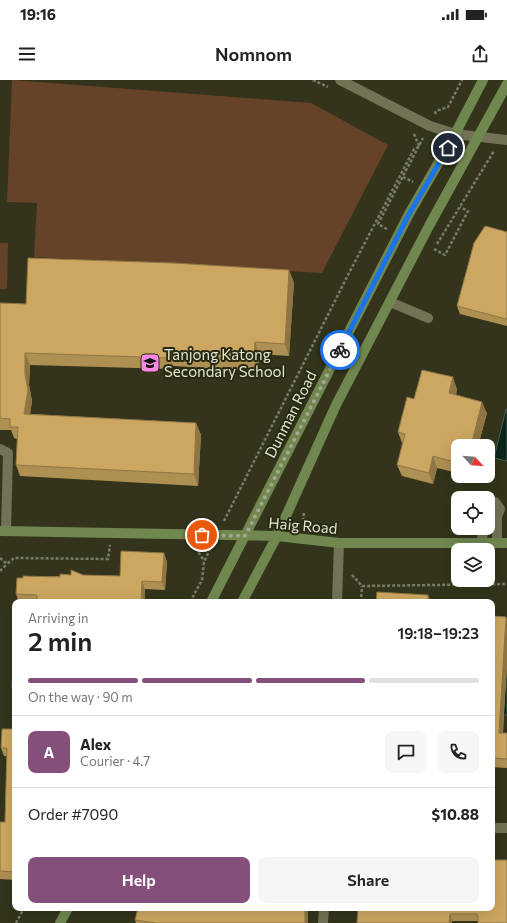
<!DOCTYPE html>
<meta charset="utf-8">
<style>
body{margin:0;font-family:Commissioner,sans-serif;background:#f6f6f6;color:#222;height:100vh;display:flex;flex-direction:column;font-size:15px;white-space:nowrap}
*{box-sizing:border-box;margin:0}
p{font-size:13px;color:#767676}
.icon{flex:none;width:22px;height:22px;fill:none;stroke:currentColor;stroke-width:2;stroke-linecap:round;stroke-linejoin:round}
.map{position:relative;flex:1;overflow:hidden}
.details{position:absolute;left:12px;top:519px;width:483px;height:312px;display:flex;flex-direction:column;background:#fff;border-radius:8px;box-shadow:0 4px 16px #0002}
.details>*{flex:none}
.needle{width:26px;rotate:116deg}
.controls{position:absolute;left:451px;top:359px;display:grid;gap:8px}
.controls a{display:grid;place-items:center;width:44px;height:44px;border-radius:8px;background:#fff;box-shadow:0 4px 16px #0002;font-size:20px}
.pin{position:absolute;display:grid;place-items:center;width:34px;height:34px;color:#fff;margin:-17px;border:2px solid #fff;border-radius:50%;box-shadow:0 1px 4px #0007}
.courier{position:absolute;display:grid;place-items:center;width:40px;height:40px;margin:-20px;border:3px solid #1a73e8;border-radius:50%;background:#fff;color:#222;box-shadow:0 1px 5px #0007}
.summary em{font-style:normal;font-weight:600}
.summary div{display:flex;flex-direction:column-reverse}
.summary{display:flex;align-items:center;justify-content:space-between;height:68px;padding:0 16px}
h1{font-size:26px;font-weight:600;line-height:30px}
.bar{display:grid;grid-template-columns:repeat(4,1fr);gap:6px 4px;align-content:center;height:48px;padding:0 16px}
.bar i{height:5px;border-radius:3px;background:#e0e0e0}
.bar .selected{background:#844f7a}
.bar p{grid-column:span 4}
.line{display:flex;align-items:center;gap:10px;padding:0 16px;border-top:1px solid #e0e0e0}
.line div{flex:1}
.round{display:grid;place-items:center;flex:none;width:42px;height:42px;border-radius:8px;background:#f6f6f6}
.action{display:flex;gap:8px;margin-top:auto;padding:8px 16px}
.action a{flex:1;height:46px;border-radius:8px;background:#844f7a;color:#fff;font-size:16px;font-weight:600;line-height:46px;text-align:center}
.action a+a{background:#f6f6f6;color:#222}
.status{display:flex;justify-content:space-between;align-items:center;height:28px;padding:0 20px;background:#fff;direction:ltr}
.status svg{height:11px;fill:currentColor}
header{display:flex;justify-content:space-between;align-items:center;height:52px;padding:0 16px;background:#fff;font-size:18px;font-weight:600}
.map>svg:first-child{display:block}
.green{fill:#664228}
.water{fill:#0b261b;stroke:#4c5f52}
.lines{fill:none;stroke-linecap:round;stroke-linejoin:round}
.path{stroke:#7a7b66;stroke-width:2.5;stroke-dasharray:3 2;stroke-linecap:butt}
.lane{stroke:#717256;stroke-width:10}
.street{stroke:#717256;stroke-width:10}
.secondary{stroke:#708850;stroke-width:10}
.wall{fill:#af9053}
.shaded-wall{fill:#8f7544}
.building{fill:#cca761;stroke:#8f7544}
.done{stroke:#a5a693;stroke-width:4;stroke-dasharray:0 7.2}
.route{stroke:#1a73e8;stroke-width:5}
.labels{text-anchor:middle;dominant-baseline:central;stroke-width:4;stroke-linejoin:round;paint-order:stroke}
.poi-label{font-size:15px;fill:#e2e3d3;stroke:#292a11;text-anchor:start}
.street-label{font-size:15px;fill:#e2e3d3;stroke:#292a11}
</style>
<div class="status"><b>19:16</b><svg viewBox="0 0 49 12"><path d="M0 12V9h3v3zM5 12V6h3v6zM10 12V3h3v9zM15 12V0h3v12zM26 1h20v11H26zM47 4h2v5h-2z"/></svg></div>
<header><svg class="icon" aria-label="menu" viewBox="0 0 24 24"><path d="M4 6h16M4 12h16M4 18h16"/></svg>Nomnom<svg class="icon" aria-label="share" viewBox="0 0 24 24"><path d="M12 15V3M7 8l5-5 5 5M5 13v7h14v-7"/></svg></header>
<div class="map">
<svg width="507" height="843" viewBox="0 0 507 843">
<rect width="100%" height="100%" fill="#33341b"/>
<!-- green -->
<path class="green" d="M12,0L311,23L388,65L322,193L34,177L37,123L7,122Z
M0,163H8L7,209H0Z"/>
<!-- water -->
<path class="water" d="M506,329H507V381L494,378Z
M507,578V635H503Z"/>
<g class="lines">
<!-- path -->
<path class="path" d="M313,0L328,7
M435,34L436,31L448,27L462,0
M414,54L419,66
M403,97L413,102
M387,149L378,144L423,58
M437,164L494,71
M434,169L445,175L468,131L460,127
M304,433L303,438L308,445
M224,441L349,193L414,69L419,67
M196,468L204,481
M0,478L7,484L14,478L108,479L110,465
M0,491L7,484
M352,495L362,506L507,504
M190,522L202,500L204,482L211,467
M361,522L362,506
M16,843L24,828"/>
<!-- lane -->
<path class="lane" d="M0,369L8,373L6,451
M488,422H495L500,429L497,437L494,439L488,438
M497,437V463
M481,463L484,448"/>
<!-- street -->
<path class="street" d="M340,0L430,46L455,54L507,60
M390,222L428,238
M337,522L339,463
M492,748H507
M323,843L324,828"/>
<!-- secondary -->
<path class="secondary" d="M0,451L277,456L339,463H507
M211,522L409,134L455,54L483,0
M242,522L277,456L336,325L429,146L507,4
M60,843L68,828"/>
</g>
<!-- wall -->
<path class="wall" d="M507,152V246L460,234L457,226Z
M294,202L289,276L259,274L258,291L173,286V289L30,285L29,305L32,321L30,334L196,343L201,355L198,406L20,396L16,385L17,359L14,358L11,350H0V223L26,224Z
M457,309L456,315L487,333L478,366H458V393L437,388L433,404L402,396L397,385L403,364L402,363L398,352L414,319Z
M164,473L167,482L165,510L145,509V522H19L16,514L23,498L83,495L120,496Z
M492,536L506,537L507,540V582L503,653H507V688L492,687Z
M15,591V800L0,799V742H5L7,676H4L1,668L13,649L14,614L12,608Z
M138,828H308V843H136L135,840Z
M492,828L478,841H452L357,843Z"/>
<!-- shaded-wall -->
<path class="shaded-wall" d="M289,190L294,202L289,276L285,264Z
M255,262L259,274L258,291L254,279Z
M25,273L30,285L29,305L32,321L28,346L24,334Z
M169,275L173,286V289L169,278Z
M453,297L457,309L453,325L449,313Z
M482,322L487,333L478,366H471Z
M196,343L201,355L198,406L194,394Z
M433,376L437,388L433,404L429,393Z
M164,473L167,482L165,510L162,502Z
M142,501L145,509V522H141Z
M428,515L431,522H428Z
M506,537L507,540V582L502,662L499,653Z
M305,828H308V843H305Z
M450,834L452,841V843H449Z"/>
<!-- building -->
<path class="building" d="M485,146L507,152V237L506,239L457,226L474,163Z
M28,178L173,183L289,190L285,264L255,262L254,279L169,275V278L25,273V294L28,310L24,334L196,343L194,394L16,385L18,347H10V339L0,338V223L26,224Z
M422,290L453,297L449,313L482,322L471,366H458V383L433,376L429,393L397,385L405,354L398,352L407,317L414,319Z
M121,471L164,473L162,502L142,501L141,522H37V515L16,514L17,498H23V496L60,497V494L71,495V490L83,495L120,496Z
M377,512L428,515V522H376Z
M492,536L506,537L499,653H507V679L492,678Z
M13,591H15V792L0,791V742H5L7,668H1L2,649H13L15,608H12Z
M492,780H507V843H478V834H450L449,843H357L358,828H492Z
M138,828H305V843H156L135,840Z"/>
<g class="lines">
<!-- done -->
<path class="done" d="M202,455L245,456L340,270"/>
<!-- route -->
<path class="route" d="M340,270L409,134L448,68"/>
</g>
<!-- icons -->
<defs>
<symbol id="school-square" viewBox="-11 -11 22 22"><rect x="-9" y="-9" width="18" height="18" rx="4" fill="#fb87e6" stroke="#292a11"/><path d="M0-5L7-2L0 1L-7-2ZM-4 1L0 2.5L4 1V4Q0 6-4 4Z" fill="#111"/></symbol>
</defs>
<g fill-rule="evenodd">
<use href="#school-square" x="139" y="272" width="22" height="22"/>
</g>
<g class="labels">
<!-- poi labels -->
<g class="poi-label">
<text x="164" y="274">Tanjong Katong<tspan x="164" dy="17">Secondary School</tspan></text>
</g>
<!-- street labels -->
<g class="street-label">
<text transform="translate(290 334) rotate(-63)">Dunman Road</text>
<text transform="translate(303 445) rotate(5)">Haig Road</text>
</g>
</g>
</svg>
<div class="controls">
<a><svg class="needle" viewBox="-14 -14 28 28"><path d="M0-13l5 13h-10z" fill="#e53935"/><path d="M0 13l5-13h-10z" fill="#767676"/></svg></a>
<a><svg class="icon" aria-label="locate" viewBox="0 0 24 24"><circle cx="12" cy="12" r="6"/><path d="M12 2v4M12 18v4M2 12h4M18 12h4"/></svg></a>
<a><svg class="icon" aria-label="layers" viewBox="0 0 24 24"><path d="M12 4l9 5-9 5-9-5zM3 14l9 5 9-5"/></svg></a>
</div>
<div class="pin" style="left:202px;top:455px;background:#ea580c"><svg class="icon" aria-label="bag" viewBox="0 0 24 24"><path d="M5 8h14l-1 12H6zM9 8a3 3 0 0 1 6 0"/></svg></div>
<div class="pin" style="left:448px;top:68px;background:#1f2937"><svg class="icon" aria-label="home" viewBox="0 0 24 24"><path d="M3 11l9-7 9 7M6 9v11h12V9"/></svg></div>
<div class="courier" style="left:340px;top:270px"><svg class="icon" aria-label="bike" viewBox="0 0 24 24"><circle cx="6" cy="16" r="4"/><circle cx="18" cy="16" r="4"/><path d="M6 16l4-8h5l3 8M10 8l3 8H6M13 5h3"/></svg></div>
<section class="details">
<div class="summary"><div><h1>2 min</h1><p>Arriving in</p></div><em>19:18–19:23</em></div>
<div class="bar"><i class="selected"></i><i class="selected"></i><i class="selected"></i><i></i><p>On the way · 90 m</p></div>
<div class="line" style="height:72px"><b class="round" style="background:#844f7a;color:#fff">A</b><div><b>Alex</b><p>Courier · 4.7</p></div><a class="round"><svg class="icon" aria-label="chat" viewBox="0 0 24 24"><path d="M4 5h16v11H9l-5 4z"/></svg></a><a class="round"><svg class="icon" aria-label="phone" viewBox="0 0 24 24"><path d="M5 4h4l2 5-3 2q2 4 5 5l2-3 5 2v4C11 20 4 13 5 4z"/></svg></a></div>
<div class="line" style="height:52px"><div>Order #7090</div><b>$10.88</b></div>
<div class="action"><a>Help</a><a>Share</a></div>
</section>
</div>
